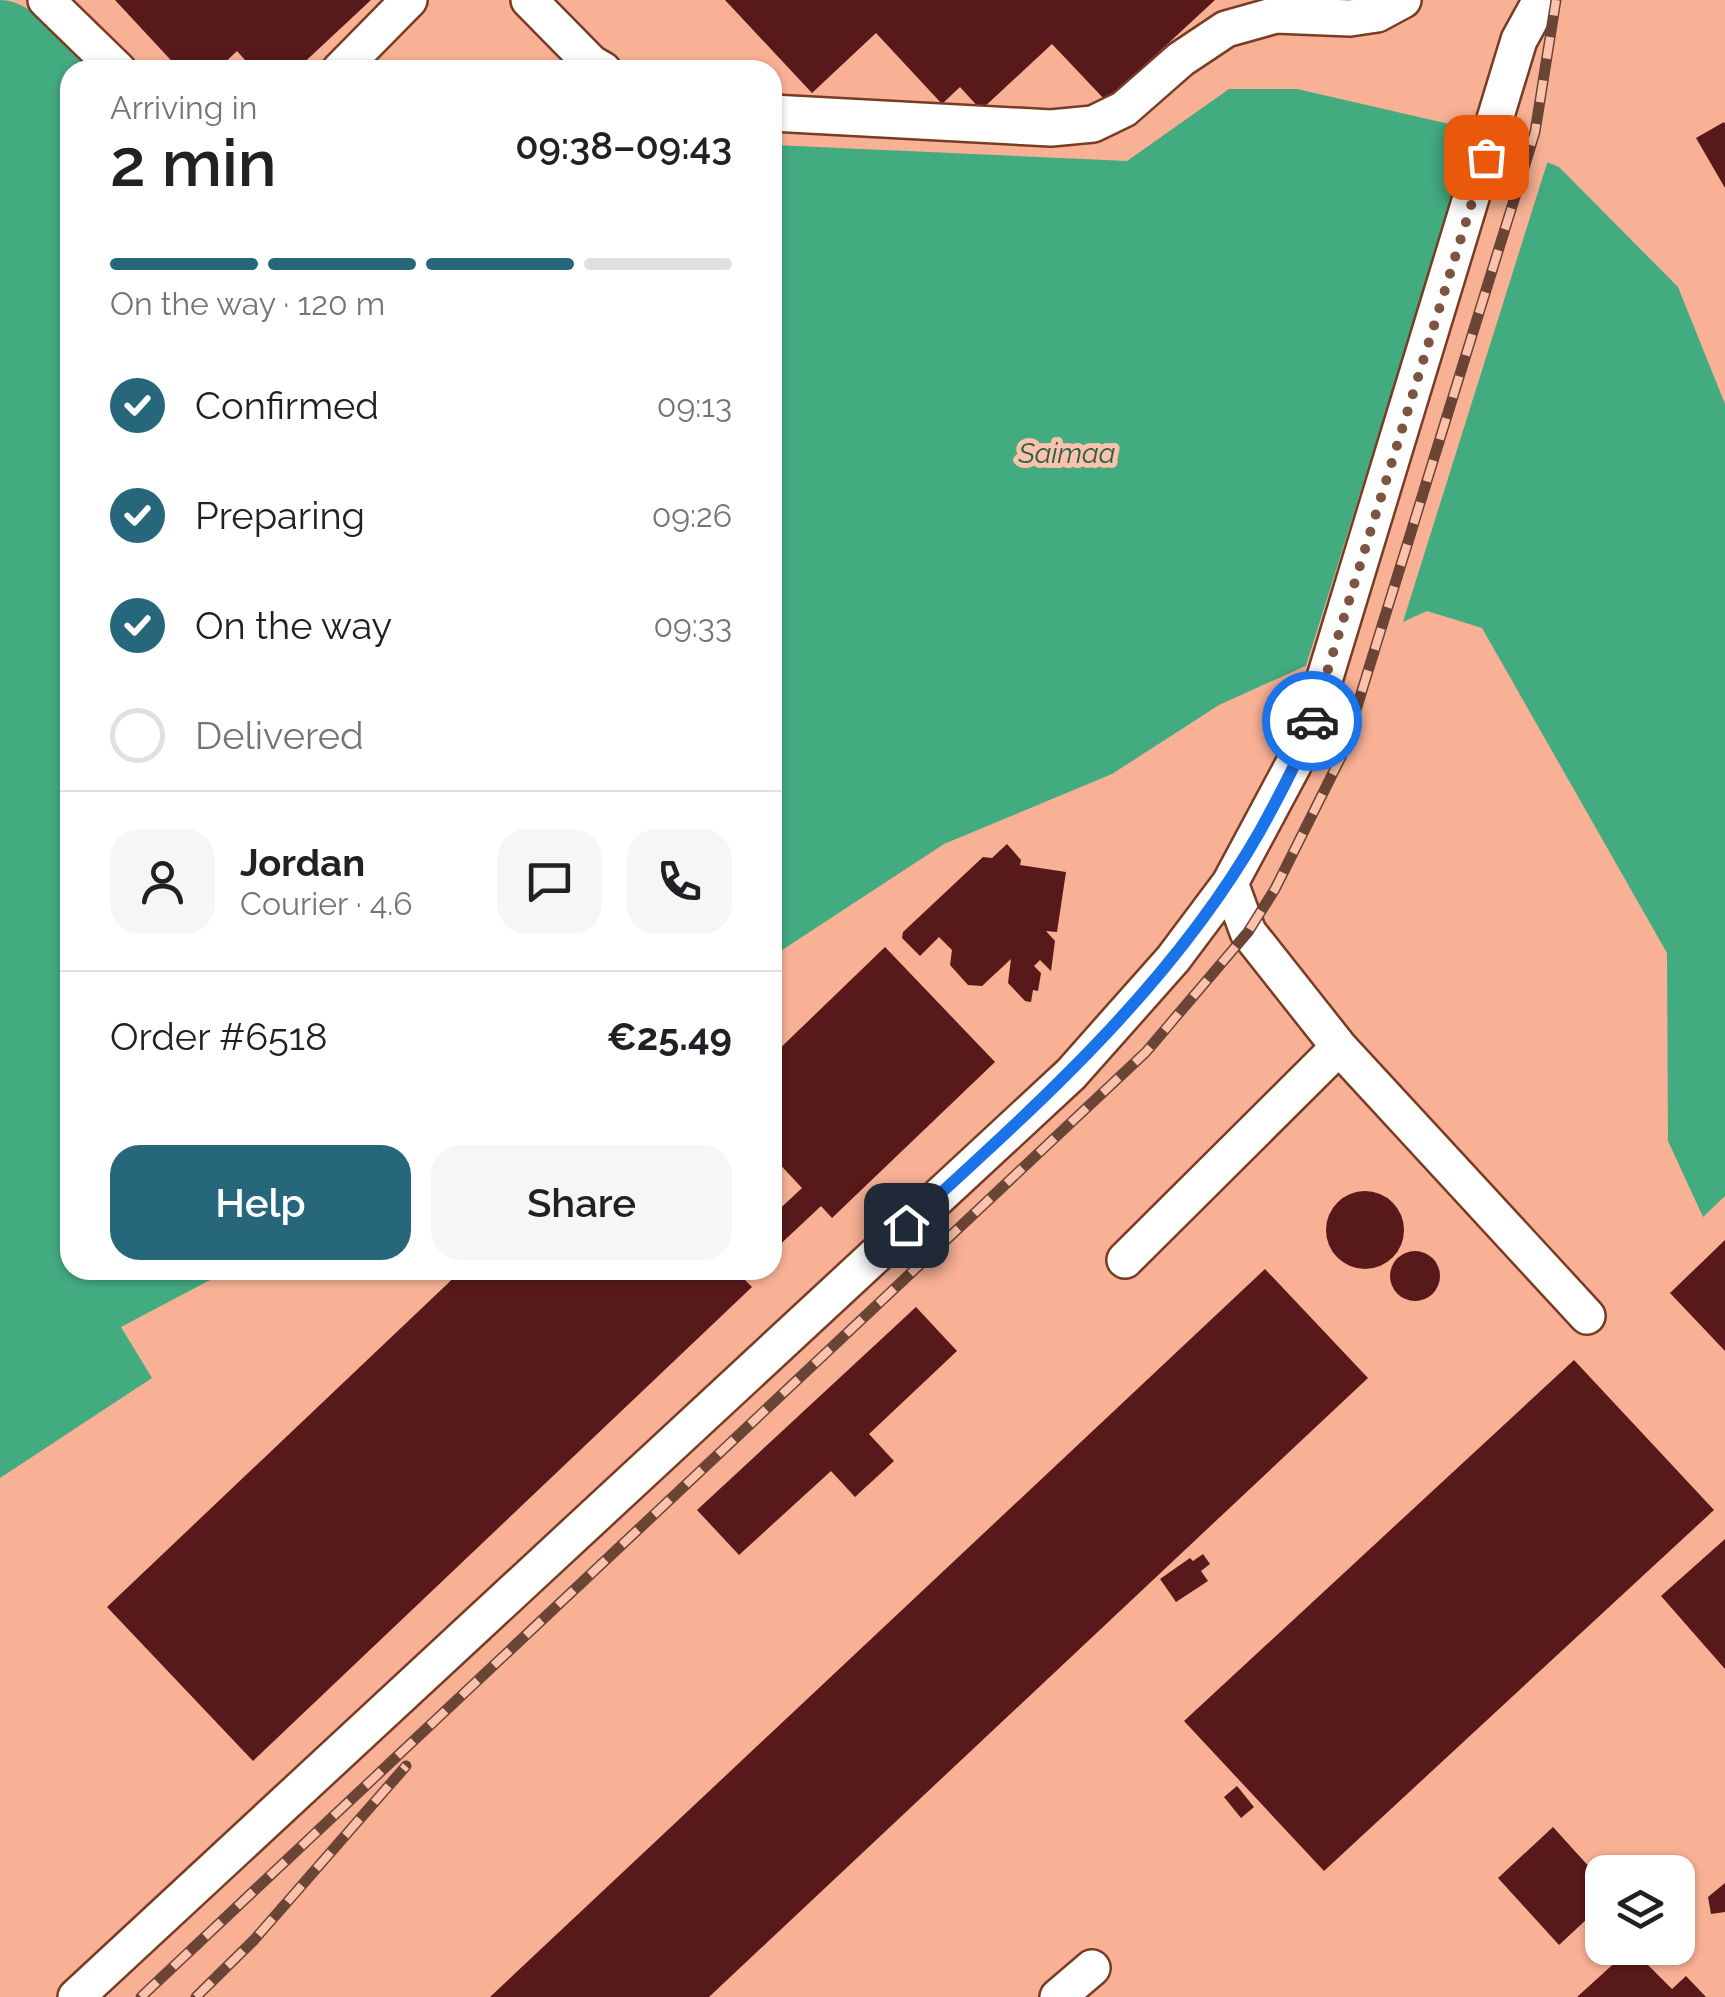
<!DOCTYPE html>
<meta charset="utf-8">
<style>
body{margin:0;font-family:Raleway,sans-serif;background:#f6f6f6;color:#202124;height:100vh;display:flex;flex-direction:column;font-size:38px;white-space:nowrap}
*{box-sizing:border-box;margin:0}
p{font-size:32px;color:#757577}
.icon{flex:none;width:55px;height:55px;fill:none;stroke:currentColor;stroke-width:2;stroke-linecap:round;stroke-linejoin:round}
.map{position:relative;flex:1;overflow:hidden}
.details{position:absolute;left:60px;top:60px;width:722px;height:1220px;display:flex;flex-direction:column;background:#fff;border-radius:30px;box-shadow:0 2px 8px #0004}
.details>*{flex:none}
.controls{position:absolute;left:1585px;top:1855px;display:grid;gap:20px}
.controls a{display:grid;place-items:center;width:110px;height:110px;border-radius:20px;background:#fff;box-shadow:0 2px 8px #0004;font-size:50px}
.pin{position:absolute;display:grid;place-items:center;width:85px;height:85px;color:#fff;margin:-42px;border-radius:20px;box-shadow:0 5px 15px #0006}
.courier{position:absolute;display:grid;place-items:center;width:100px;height:100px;margin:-50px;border:8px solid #1a73e8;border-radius:50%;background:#fff;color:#222;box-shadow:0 2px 12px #0007}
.head em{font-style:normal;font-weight:600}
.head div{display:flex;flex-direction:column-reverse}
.head{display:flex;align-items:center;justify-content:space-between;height:170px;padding:0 50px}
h1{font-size:65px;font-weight:600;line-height:75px}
.bar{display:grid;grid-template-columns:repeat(4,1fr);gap:15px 10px;align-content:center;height:120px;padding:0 50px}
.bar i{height:12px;border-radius:8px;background:#e0e0e0}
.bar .active{background:#27677b}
.bar p{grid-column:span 4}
.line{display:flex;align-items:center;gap:25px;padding:0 50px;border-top:2px solid #e0e0e0}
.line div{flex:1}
.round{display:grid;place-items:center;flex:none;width:105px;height:105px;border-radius:30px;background:#f6f6f6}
ol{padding:0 50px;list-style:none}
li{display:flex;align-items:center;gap:30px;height:110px}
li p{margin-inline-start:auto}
li .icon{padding:10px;border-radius:50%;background:#27677b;color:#fff;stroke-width:4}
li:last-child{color:#757577}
li i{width:55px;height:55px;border:5px solid #e0e0e0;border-radius:50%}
.button{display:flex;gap:20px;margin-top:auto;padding:20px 50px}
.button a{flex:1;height:115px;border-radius:30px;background:#27677b;color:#fff;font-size:40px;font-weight:600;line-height:115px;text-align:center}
.button a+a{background:#f6f6f6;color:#202124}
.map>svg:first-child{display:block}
.water{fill:#43ab80}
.pier{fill:#f8b195}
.building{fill:#57191a}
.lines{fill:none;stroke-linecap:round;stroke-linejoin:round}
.minor-casing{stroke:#783c23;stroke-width:40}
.minor{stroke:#fff;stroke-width:35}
.rail-casing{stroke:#6a4435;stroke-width:11}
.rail{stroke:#fcc2ab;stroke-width:8;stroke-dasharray:22;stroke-linecap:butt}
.done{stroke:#7d5342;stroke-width:10;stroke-dasharray:0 18}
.route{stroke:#1a73e8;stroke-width:12}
.labels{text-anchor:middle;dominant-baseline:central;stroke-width:10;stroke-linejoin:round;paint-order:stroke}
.water-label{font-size:28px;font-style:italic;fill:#296048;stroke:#fcc2ab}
</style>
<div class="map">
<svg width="1725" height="1997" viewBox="0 0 1725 1997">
<rect width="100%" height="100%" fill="#f8b195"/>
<!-- water -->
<path class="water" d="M0,0C34,0 72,47 95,70H70V1270H229L121,1327L152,1378L0,1478Z
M1229,89H1297L1458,126L1559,167L1678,287L1725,404V1196L1703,1217L1668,1141L1667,953L1482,628L1427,611L1219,705L1112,774L944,844L773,956V145L1127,161Z"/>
<!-- pier -->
<path class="pier" d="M1475,127L1549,157L1401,628L1304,672Z"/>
<!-- building -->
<path class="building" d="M115,0H371L296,70H254L237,51L217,70H180Z
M725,0H1215L1106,101L1052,44L981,110L960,87L942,104L876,33L812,93Z
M1724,122L1725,124V188L1696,138Z
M1007,844L1021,860L1020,865L1066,872L1057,932L1046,931L1055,941L1051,971L1040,960L1034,966L1041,973L1038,991L1033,990L1031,1002L1025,1001L1008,983L1011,959L982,986L968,985L950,965L952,950L939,937L920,956L902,938L903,932L983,857L992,858Z
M885,947L995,1062L832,1218L821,1206L772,1252V1216L802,1188L772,1156V1056Z
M1326 1230a39 39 0 1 1 78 0a39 39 0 1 1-78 0Z
M1725,1240V1351L1670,1293Z
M1390 1276a25 25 0 1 1 50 0a25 25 0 1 1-50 0Z
M1265,1269L1368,1378L709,1997H490Z
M462,1270H754L744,1279L752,1287L253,1761L107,1607Z
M916,1307L957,1351L869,1434L894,1461L855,1497L831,1471L739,1555L697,1510Z
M1574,1360L1714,1510L1324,1871L1184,1721Z
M1725,1539V1669L1661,1596Z
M1203,1554L1210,1564L1201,1571L1208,1581L1176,1602L1160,1579L1190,1558L1193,1561Z
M1237,1786L1254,1807L1241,1818L1224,1797Z
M1553,1827L1602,1881V1905L1559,1945L1498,1878Z
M1725,1883V1912L1711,1914L1708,1897Z
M1631,1948L1672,1989L1686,1976L1706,1997H1577Z"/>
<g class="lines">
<defs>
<path id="minor" d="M46,0L118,70
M529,0L591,63L603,70
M340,70L409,0
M772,113L1051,128L1093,124L1124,109L1181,59L1226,29L1276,15L1350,18L1377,14L1403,0
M1230,883L1248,932L1339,1047L1587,1316
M1125,1260L1339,1047
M76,1997L1071,1074L1173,959L1230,883L1305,743L1519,40L1541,0
M1058,1997L1092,1968"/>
</defs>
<!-- minor casing -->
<use href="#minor" class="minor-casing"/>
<!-- minor -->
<use href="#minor" class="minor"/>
<defs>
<path id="rail" d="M141,1997L1146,1052L1248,932L1275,889L1342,755L1535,132L1556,0
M196,1997L254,1940L406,1766"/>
</defs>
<!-- rail casing -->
<use href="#rail" class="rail-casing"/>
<!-- rail -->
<use href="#rail" class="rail"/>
</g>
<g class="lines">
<!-- done -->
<path class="done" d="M1312,721L1486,157"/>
<!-- route -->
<path class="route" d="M906,1225C1037,1105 1171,987 1260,831C1279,796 1299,760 1312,721"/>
</g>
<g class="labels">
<!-- water labels -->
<g class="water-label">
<text x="1067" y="453">Saimaa</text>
</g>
</g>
</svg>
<div class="controls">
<a><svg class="icon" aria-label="layers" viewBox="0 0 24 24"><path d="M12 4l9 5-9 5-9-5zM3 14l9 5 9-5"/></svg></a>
</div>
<div class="pin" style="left:1486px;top:157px;background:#ea580c"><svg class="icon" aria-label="bag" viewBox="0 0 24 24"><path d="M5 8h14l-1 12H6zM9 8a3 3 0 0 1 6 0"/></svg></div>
<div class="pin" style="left:906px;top:1225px;background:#1f2937"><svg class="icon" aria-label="home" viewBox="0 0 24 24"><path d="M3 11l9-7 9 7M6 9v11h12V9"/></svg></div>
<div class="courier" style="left:1312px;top:721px"><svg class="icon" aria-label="car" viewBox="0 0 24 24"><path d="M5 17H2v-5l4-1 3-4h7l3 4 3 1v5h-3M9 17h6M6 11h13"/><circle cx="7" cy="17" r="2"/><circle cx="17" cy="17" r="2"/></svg></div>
<section class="details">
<div class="head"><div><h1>2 min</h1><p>Arriving in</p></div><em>09:38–09:43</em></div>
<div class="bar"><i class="active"></i><i class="active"></i><i class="active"></i><i></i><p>On the way · 120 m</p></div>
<ol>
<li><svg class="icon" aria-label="check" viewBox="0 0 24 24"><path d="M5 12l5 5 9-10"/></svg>Confirmed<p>09:13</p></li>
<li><svg class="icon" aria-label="check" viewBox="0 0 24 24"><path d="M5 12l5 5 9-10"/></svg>Preparing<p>09:26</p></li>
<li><svg class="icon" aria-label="check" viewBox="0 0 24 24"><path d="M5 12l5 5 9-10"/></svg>On the way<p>09:33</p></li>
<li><i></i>Delivered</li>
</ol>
<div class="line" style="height:180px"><a class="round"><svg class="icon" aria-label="person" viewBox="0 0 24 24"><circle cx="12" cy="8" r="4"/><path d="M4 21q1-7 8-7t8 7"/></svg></a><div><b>Jordan</b><p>Courier · 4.6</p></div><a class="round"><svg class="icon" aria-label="chat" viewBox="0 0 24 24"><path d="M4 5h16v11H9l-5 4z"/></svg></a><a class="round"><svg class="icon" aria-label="phone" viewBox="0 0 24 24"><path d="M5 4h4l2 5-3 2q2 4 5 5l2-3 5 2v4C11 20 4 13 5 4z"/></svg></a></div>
<div class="line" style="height:130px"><div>Order #6518</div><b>€25.49</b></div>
<div class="button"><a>Help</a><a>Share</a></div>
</section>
</div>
